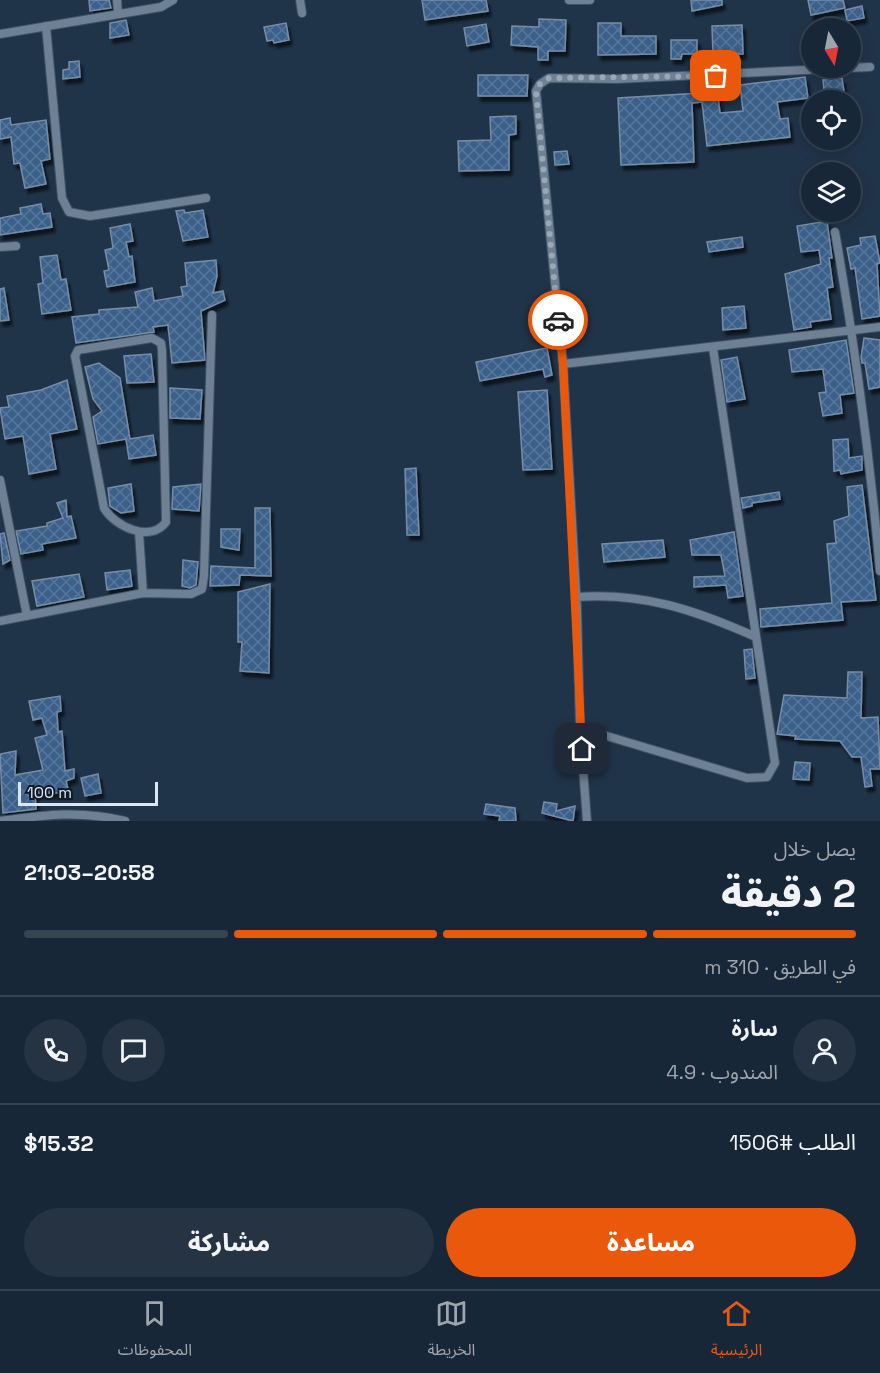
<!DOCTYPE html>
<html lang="ar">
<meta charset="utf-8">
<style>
body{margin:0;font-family:"Space Grotesk","Noto Sans Arabic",sans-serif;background:#253342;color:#f1f3f6;direction:rtl;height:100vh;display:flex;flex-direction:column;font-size:22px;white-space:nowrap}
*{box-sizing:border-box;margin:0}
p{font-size:20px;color:#9fa5ad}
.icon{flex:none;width:33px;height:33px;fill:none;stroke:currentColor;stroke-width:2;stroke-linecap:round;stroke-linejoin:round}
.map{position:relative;height:821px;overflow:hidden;direction:ltr}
.side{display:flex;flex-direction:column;background:#182737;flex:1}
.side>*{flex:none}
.needle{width:39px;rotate:170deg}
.buttons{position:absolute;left:801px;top:18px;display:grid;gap:12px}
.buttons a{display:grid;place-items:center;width:60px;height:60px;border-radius:50%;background:#182737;box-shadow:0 3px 15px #0003,0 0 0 2px #364452;font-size:30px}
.scale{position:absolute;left:18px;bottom:15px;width:140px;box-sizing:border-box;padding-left:6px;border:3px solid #dae6f4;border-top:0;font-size:16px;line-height:21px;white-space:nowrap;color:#dae6f4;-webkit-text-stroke:4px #121b25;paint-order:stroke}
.pin{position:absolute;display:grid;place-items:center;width:51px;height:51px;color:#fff;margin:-26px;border-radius:12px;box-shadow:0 3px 9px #0006}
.courier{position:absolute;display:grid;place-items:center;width:60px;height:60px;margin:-30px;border:4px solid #ea580c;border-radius:50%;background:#fff;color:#222;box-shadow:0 2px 8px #0007}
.headline em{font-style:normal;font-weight:800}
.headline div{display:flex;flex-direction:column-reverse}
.headline{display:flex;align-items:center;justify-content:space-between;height:102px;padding:0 24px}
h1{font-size:39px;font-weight:800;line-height:45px}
.bar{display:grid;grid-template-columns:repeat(4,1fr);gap:9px 6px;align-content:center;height:72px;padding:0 24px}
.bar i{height:8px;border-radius:4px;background:#364452}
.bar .active{background:#ea580c}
.bar p{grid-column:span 4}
.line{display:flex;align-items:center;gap:15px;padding:0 24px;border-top:2px solid #364452}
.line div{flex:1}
.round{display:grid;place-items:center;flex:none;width:63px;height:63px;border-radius:32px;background:#253342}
.button{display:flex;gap:12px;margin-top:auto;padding:12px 24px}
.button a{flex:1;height:69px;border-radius:36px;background:#ea580c;color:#fff;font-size:24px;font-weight:800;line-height:69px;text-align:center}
.button a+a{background:#253342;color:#f1f3f6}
.menu{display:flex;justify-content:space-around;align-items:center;height:84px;border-top:2px solid #364452;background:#182737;font-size:16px;color:#9fa5ad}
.menu a{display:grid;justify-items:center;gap:3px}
.menu .active{color:#ea580c}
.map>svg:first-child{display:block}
.building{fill:url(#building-cross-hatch);stroke:#778da7;stroke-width:1.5;filter:url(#shadow)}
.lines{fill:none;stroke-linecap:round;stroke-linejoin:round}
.street-casing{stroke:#3e5064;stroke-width:10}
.street{stroke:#6e8093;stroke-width:8}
.done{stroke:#99a8b8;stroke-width:6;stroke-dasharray:0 10.8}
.route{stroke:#ea580c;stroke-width:8}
</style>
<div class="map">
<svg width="880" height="821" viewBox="0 0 880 821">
<defs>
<pattern id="building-cross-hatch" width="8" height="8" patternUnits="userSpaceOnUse" patternTransform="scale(1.5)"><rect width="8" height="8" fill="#3a608a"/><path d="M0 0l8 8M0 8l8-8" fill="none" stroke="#56779b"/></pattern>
<filter id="shadow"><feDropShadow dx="3" dy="5" stdDeviation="1.5" flood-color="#0009"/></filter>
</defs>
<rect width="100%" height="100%" fill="#203449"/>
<!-- building -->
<path class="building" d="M89,0H109L111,8L90,11Z
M422,0H486L488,11L425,20Z
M691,0H722V5L692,11Z
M808,0H843L845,8L811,15Z
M862,6L864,18L847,21L845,10Z
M539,19L566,20L565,51H548V60H538V47L511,45L512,26L539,27Z
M126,20L129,35L110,38V23Z
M286,23L289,40L274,43L273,40L267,41L264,27Z
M598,23H621V36H656V54L598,55Z
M486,24L489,42L467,46L464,28Z
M742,25L743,54L713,55L712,26Z
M671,40H697V54H682L681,59H671Z
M79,61L80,77L63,79V70L69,69V62Z
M478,75H528L527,96H478Z
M805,77L808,98L777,102L780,119L788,118L790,137L707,146L702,102L692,103L694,162L621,165L618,98L701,93V89L717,87L720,113L743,111L740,85Z
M842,78L845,99L825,100L823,80Z
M516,116V134L509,135V170L459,171L458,141L491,140L490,117Z
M10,118L11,125L46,120L50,159L41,161L46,184L25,188L20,163L14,164L11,137L0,139V120Z
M567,151L569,164L555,165L554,152Z
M41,204L43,214L50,213L52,227L0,235V218L21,214L20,208Z
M184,210L185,213L203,210L208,237L183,241L176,211Z
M827,221L832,258H829L833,287L827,288L831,319L810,322L811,327L794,330L785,274L821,264L819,250L801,252L797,226Z
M130,224L133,241L126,242L129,257L132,256L135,282L107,287L104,271L109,270L105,250L113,248L110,228Z
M875,236L880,263L877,264L880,316L862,319L855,268L851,269L847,248L861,245L860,238Z
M742,237L743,247L709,252L707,242Z
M57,255L61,280L66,279L71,310L42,314L38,284L43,283L40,257Z
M216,260L217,276L213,293L223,291L225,300L201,311L205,360L172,363L168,325L153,327L154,332L76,343L72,317L99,314V310L138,307L135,292L152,288L154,301L183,296L181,287L187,286L185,263Z
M4,288L9,320L0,321V289Z
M744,306L746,328L723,330L722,308Z
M864,338L880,340V387L869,389L865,363H862L861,358Z
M846,340L854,393L840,395L842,413L823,416L819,393L826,392L823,369L792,372L789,350Z
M547,348L552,375L545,377L543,369L480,381L476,362Z
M151,354L154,382L127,383L124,356Z
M737,357L745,399L727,402L721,360Z
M99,363L120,378L130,439L153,435L156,455L129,459L126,439L98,444L93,417L102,411L93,399L85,367Z
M67,380L77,429L50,434L56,469L29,474L23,436L5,439L0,408L9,407L7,396L41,390Z
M170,388L202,390L200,419L170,418Z
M547,390L552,469L523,470L518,392Z
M848,439L849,458L862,456V470L841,474L840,470L834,471L833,440Z
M416,468L419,535H407L405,469Z
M131,484L134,511L121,513L110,506L108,488Z
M201,484L199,511L172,509L173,487Z
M862,485L876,600L841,602L843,620L761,627L760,609L832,603L827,544L836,543L834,521L849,516L847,487Z
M779,492L780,499L752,503V506L743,508L741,498Z
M66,500L67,517L71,516L76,538L42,544L43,550L21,554L16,531L47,526V523L63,518L57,503Z
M255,508H270L271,576L240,575L239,585L210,586L211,566L255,568Z
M221,529H240L239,550L221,547Z
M734,532L743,596L728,598L726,585L694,587V577L725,576L721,555H692L690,540Z
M4,533L10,560L3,564L0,534Z
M663,540L665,557L604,562L602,544Z
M183,560L198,562L196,585L190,588L182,586Z
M130,570L132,586L107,590L105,573Z
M79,574L84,597L37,606L32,581Z
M270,584L269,673L240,671L242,642H238V592Z
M752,649L755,678L746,679L744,650Z
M848,672H862L861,718L878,717L880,769H870L872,786L865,787L861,757H852L840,741L795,739L796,736L777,734L784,695L847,698Z
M60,696L61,711L57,712L58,732L62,731L65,771L74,769V778L66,781L69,793H35L36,809L3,813L0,754L16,751L15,775L43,770L35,738L47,735L42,718L33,720L29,701Z
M795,762L810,763L809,780L793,779Z
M98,774L101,793L85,796L81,778Z
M544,802L557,804L556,811L575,806L573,821L542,813Z
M486,804L515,808L516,821H499L500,816L484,814Z"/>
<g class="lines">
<defs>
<path id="street" d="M117,0L118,14
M300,0L302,13
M569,0H590
M46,26L62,198L69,212L90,216L206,198
M0,34L161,7L173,0
M835,232C855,345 870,457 880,571
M0,247L16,246
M152,338L161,343L162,350L166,522C151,543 115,527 104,508L75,356L78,350Z
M563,364L536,91L540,84L549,78L616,79L870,67
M0,480L27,616
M139,532L143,593
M576,597C643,592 695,610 756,637
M0,621L143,593L191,594L202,589L204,576L212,315
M580,728L747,778L767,777L775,763L713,348
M0,821C45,815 81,810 125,821
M587,821L580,728L577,609L563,364L880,327"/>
</defs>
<!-- street casing -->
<use href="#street" class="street-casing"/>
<!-- street -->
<use href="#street" class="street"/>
</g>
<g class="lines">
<!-- done -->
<path class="done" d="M558,320L536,92L540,84L549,78L716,76"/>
<!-- route -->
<path class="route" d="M558,320L563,364L582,749"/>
</g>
</svg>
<div class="buttons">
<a><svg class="needle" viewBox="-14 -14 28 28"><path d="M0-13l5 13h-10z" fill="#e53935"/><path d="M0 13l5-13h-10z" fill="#9fa5ad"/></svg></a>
<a><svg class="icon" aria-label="locate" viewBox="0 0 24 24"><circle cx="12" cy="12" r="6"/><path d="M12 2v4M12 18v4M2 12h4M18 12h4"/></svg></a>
<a><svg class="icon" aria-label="layers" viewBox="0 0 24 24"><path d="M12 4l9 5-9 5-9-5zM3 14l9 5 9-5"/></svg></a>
</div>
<div class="scale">100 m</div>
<div class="pin" style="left:716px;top:76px;background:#ea580c"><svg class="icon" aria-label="bag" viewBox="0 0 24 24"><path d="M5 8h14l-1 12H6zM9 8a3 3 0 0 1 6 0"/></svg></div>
<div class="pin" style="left:582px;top:749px;background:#1f2937"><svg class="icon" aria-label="home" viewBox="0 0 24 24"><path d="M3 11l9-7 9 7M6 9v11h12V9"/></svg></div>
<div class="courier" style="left:558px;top:320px"><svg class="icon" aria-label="car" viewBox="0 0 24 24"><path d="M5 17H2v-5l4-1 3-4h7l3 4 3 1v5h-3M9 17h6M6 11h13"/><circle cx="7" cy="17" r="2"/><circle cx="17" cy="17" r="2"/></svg></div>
</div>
<section class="side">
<div class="headline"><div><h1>2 دقيقة</h1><p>يصل خلال</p></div><em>20:58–21:03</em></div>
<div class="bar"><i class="active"></i><i class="active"></i><i class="active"></i><i></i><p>في الطريق · 310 m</p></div>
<div class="line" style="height:108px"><a class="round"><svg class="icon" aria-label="person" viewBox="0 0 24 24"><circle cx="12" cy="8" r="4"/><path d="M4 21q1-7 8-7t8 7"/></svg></a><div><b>سارة</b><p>المندوب · 4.9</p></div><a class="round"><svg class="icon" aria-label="chat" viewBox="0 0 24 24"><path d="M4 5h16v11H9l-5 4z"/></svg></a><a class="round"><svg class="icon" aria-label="phone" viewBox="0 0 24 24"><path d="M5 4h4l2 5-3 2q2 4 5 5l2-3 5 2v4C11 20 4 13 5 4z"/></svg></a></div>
<div class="line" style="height:78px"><div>الطلب #1506</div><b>$15.32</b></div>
<div class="button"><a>مساعدة</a><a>مشاركة</a></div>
</section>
<nav class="menu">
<a class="active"><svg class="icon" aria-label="home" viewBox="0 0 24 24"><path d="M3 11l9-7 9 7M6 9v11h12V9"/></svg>الرئيسية</a>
<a><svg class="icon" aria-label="map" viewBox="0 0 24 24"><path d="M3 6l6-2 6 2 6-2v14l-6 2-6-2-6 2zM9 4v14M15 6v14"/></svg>الخريطة</a>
<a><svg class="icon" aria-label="saved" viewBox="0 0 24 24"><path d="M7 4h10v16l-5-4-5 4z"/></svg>المحفوظات</a>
</nav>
